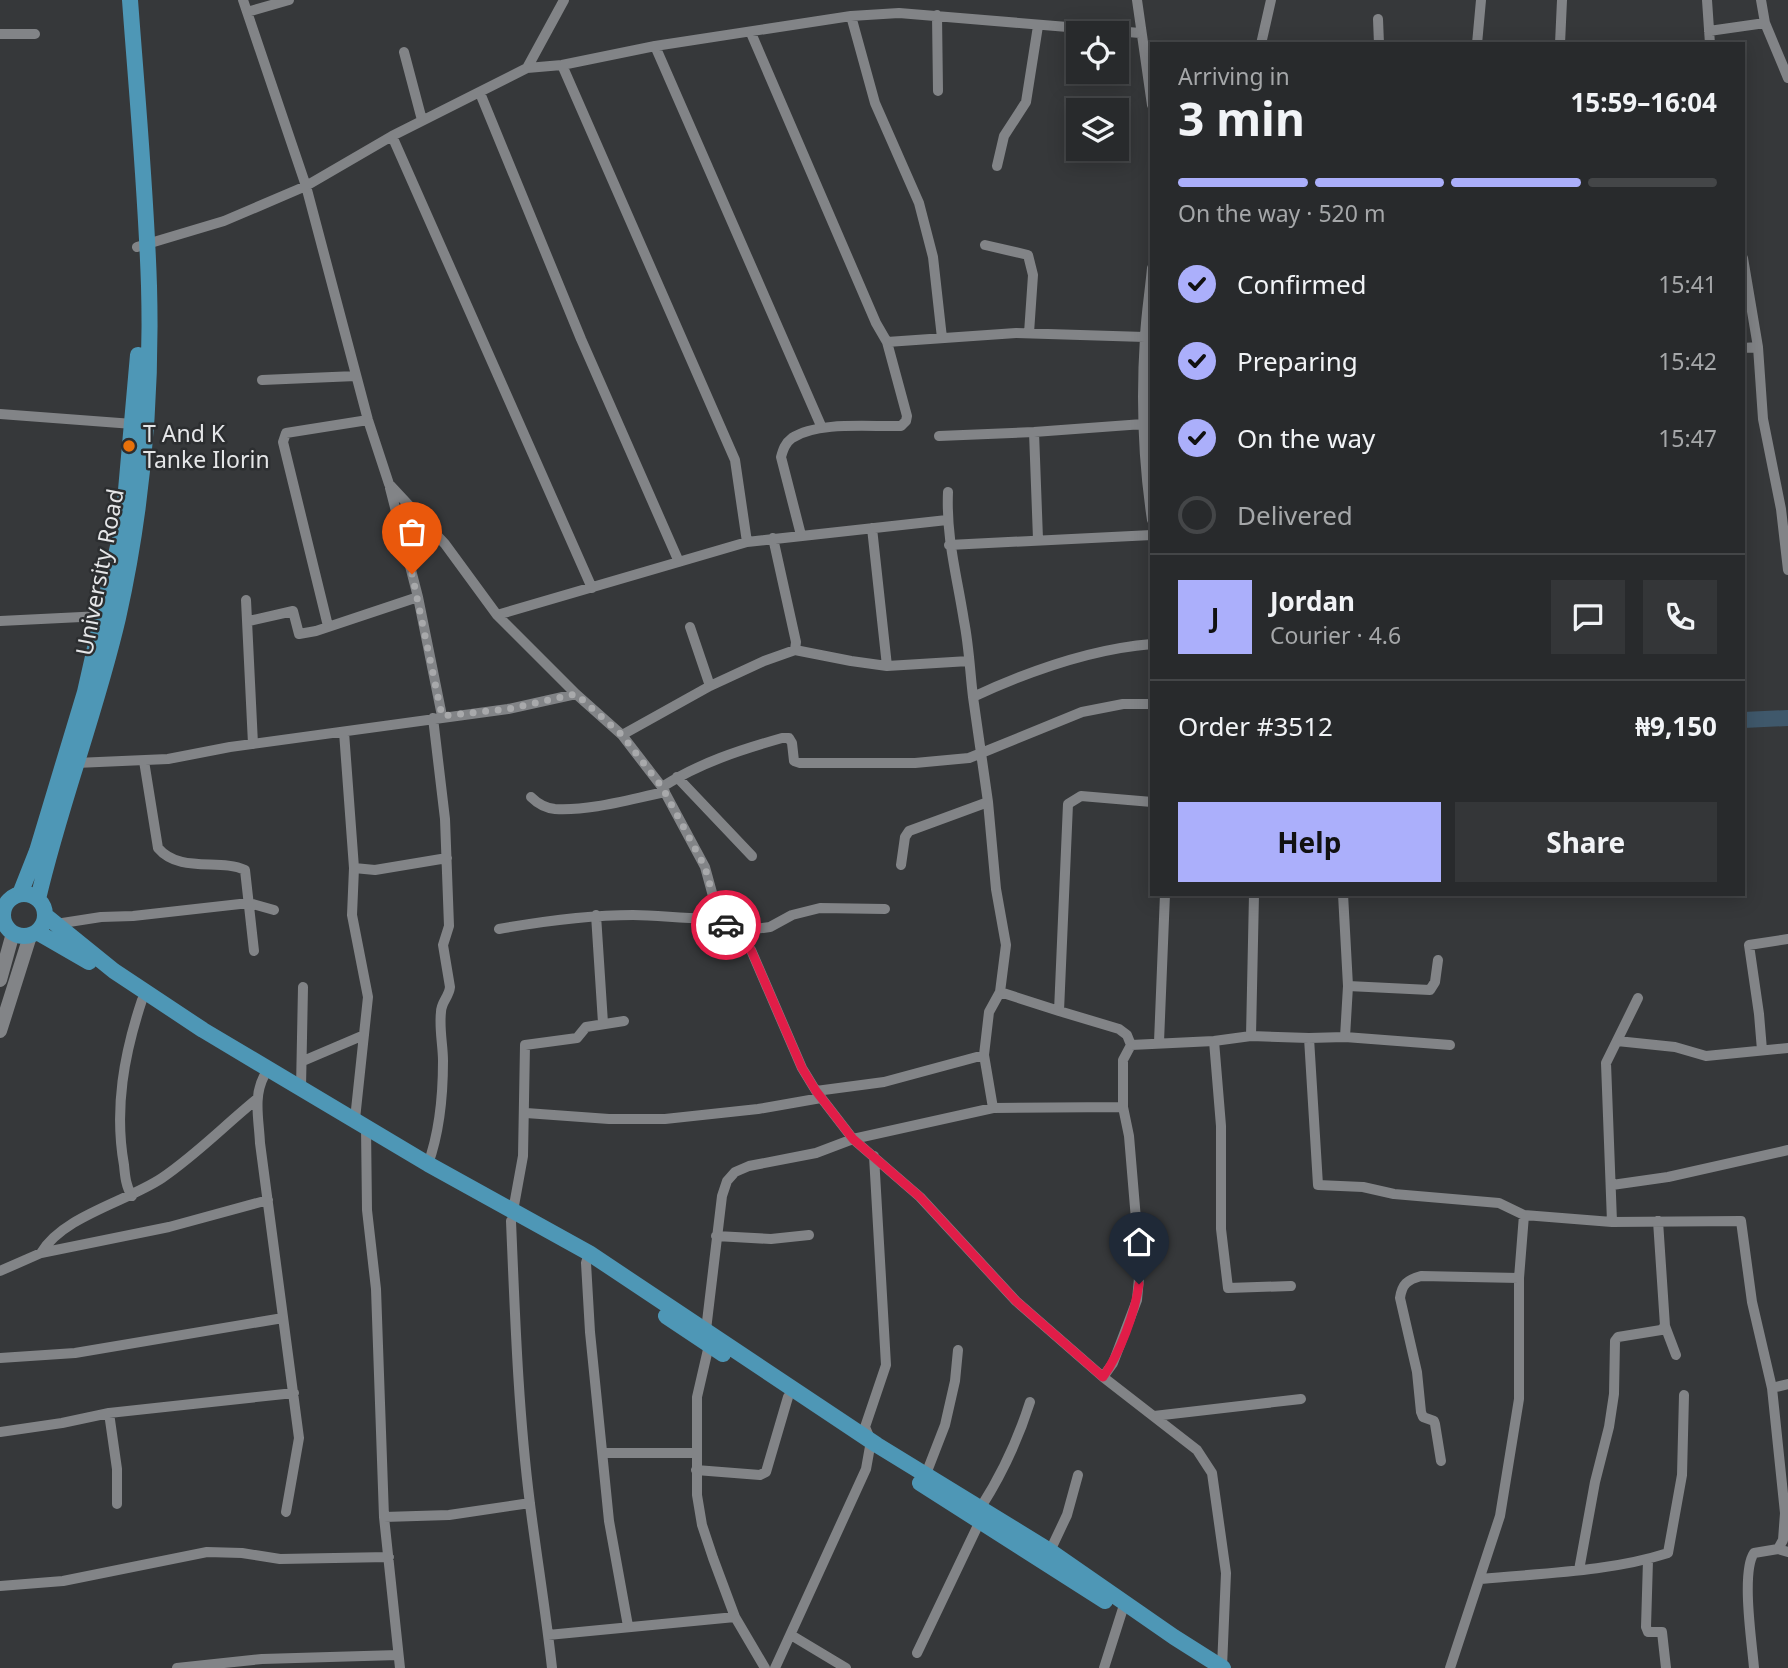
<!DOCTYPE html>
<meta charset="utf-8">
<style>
body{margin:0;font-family:"Noto Sans",sans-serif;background:#343638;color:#f1f3f6;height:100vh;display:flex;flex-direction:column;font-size:26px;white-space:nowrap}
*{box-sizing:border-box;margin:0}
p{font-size:23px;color:#a5a7a9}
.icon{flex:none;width:38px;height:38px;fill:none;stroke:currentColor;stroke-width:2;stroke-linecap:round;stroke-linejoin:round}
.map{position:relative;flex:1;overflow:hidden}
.sheet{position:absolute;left:1150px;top:42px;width:595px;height:854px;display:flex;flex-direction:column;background:#282a2c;border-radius:0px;box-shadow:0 4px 18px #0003,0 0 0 2px #444648}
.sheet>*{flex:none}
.buttons{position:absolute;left:1066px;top:21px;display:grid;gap:14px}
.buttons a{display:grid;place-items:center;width:63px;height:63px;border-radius:0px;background:#282a2c;box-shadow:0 4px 18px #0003,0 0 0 2px #444648;font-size:35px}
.pin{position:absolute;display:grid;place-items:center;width:60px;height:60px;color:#fff;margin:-72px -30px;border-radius:50% 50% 50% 0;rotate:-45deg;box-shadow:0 0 7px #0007}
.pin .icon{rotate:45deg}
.courier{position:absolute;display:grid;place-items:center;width:70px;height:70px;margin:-35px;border:5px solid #e11d48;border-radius:50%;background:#fff;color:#222;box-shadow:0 2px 9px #0007}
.headline em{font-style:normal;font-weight:700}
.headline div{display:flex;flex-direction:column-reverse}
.headline{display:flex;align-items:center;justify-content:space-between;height:119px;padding:0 28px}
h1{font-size:46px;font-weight:700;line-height:52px}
.bar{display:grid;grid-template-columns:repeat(4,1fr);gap:10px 7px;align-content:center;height:84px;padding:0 28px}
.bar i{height:9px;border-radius:5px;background:#444648}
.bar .current{background:#abaffb}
.bar p{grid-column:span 4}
.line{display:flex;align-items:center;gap:18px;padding:0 28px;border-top:2px solid #444648}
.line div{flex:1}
.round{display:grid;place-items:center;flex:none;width:74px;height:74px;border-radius:0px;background:#343638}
ol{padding:0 28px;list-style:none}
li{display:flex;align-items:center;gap:21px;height:77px}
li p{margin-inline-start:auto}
li .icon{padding:7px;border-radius:50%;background:#abaffb;color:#111;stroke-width:4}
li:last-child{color:#a5a7a9}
li i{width:38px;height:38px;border:4px solid #444648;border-radius:50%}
.cta{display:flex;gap:14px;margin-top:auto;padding:14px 28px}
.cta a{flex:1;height:80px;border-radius:0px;background:#abaffb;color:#111;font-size:28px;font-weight:700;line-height:80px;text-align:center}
.cta a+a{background:#343638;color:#f1f3f6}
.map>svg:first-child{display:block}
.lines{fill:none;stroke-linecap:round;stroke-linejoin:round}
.river{stroke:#3f586b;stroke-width:16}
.street{stroke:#828487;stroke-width:10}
.secondary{stroke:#828487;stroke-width:14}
.primary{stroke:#4e97b6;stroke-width:16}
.done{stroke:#a8a9ab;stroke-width:7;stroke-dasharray:0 12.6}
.route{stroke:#e11d48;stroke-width:9}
.food-dot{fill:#e8710a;stroke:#2c2e30;stroke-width:2.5}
.labels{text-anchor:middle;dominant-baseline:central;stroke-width:5;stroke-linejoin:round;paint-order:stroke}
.poi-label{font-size:23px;fill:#e5e6e8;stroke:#2c2e30;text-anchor:start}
.street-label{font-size:23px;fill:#e5e6e8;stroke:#2c2e30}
</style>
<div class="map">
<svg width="1788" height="1668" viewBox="0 0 1788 1668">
<rect width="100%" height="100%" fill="#36383a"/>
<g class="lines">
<!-- river -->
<path class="river" d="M1743,720L1788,718"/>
<!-- street -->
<path class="street" d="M243,0L306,186L368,420L389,484L445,544L497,615L576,694L622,735L662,787L705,867L719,918L751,950L802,1068L816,1091L853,1139L920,1197L1016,1301L1103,1377L1197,1450L1212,1473L1226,1573L1222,1667
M1137,0L1152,105
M1707,0L1710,44
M1761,0L1765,23L1788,78
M247,12L289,0
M937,15L938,91
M851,16L875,103L919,203L933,257L942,338
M1378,19L1379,44
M1709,31L1765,23
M751,33L876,323L887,342L907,416L906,421L901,426C870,427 818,421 792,438C785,443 783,450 781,457L801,535
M0,34H35
M1261,44L1271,0
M1477,44L1481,0
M1560,44L1562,0
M655,46L822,428
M404,52L422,120
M562,65L735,460L747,542
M527,68L562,65L655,46L851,16L899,13L1140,33
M480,93L581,339L679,562
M392,136L592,588
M997,166L1004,136L1026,102L1038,26
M985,245L1028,255L1033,275L1029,333
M137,247L224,221L306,186L392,136L527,68L564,0
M1743,258L1758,347L1763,419L1781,509L1788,570
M1152,268C1150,291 1146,314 1145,337C1141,398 1143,460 1152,520
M887,342L1016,333L1145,337
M1743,348L1758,347
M262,380L356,376
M0,414L133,424
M1034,432L1038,539
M939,436L1034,432L1143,424
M390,488L418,597L442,716
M948,492C946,538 957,576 964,621C969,646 970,672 973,697
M872,528L887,666L969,661
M773,538L796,642L795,650
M949,545L1152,535
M246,600L253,744
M497,615L747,542L947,520
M0,621L102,616
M249,621L293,611L299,634L316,631L418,597
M328,626L283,442L286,433L368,420
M690,627L710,686
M344,732L354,868L375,870L447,858
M622,735L710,686L764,661L795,650L851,661L887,666
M144,761L158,848C180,874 220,858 245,870L254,951
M76,763L168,759L230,747L508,709L576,694
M677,777L752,856
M662,787C699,763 740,750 782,738H789L792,743L794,761L800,763H915L969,758L1082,712L1123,704H1152
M531,797C538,804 545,808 555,809C591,811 630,799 665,792
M901,865L905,837L909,831L988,802
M354,868L352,915L368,997L355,1119
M1343,894L1348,986L1345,1037
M596,915L603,1023
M0,924L7,927
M56,924L101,917L133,916L249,903L274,910
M499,929C544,921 587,915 633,915C662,915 690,920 719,918
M733,932L770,927L792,915L820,908L885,909
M1348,986L1430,990L1435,982L1438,960
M1000,992L1059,1011L1068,804L1081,796L1152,802
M1059,1011L1119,1029L1127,1035L1131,1045
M1251,1036L1254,894
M1309,1038L1318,1185L1363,1187L1394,1194L1499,1203L1524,1215L1612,1222L1741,1221L1752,1302L1772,1388L1785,1513L1783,1540L1778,1549
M1214,1041L1221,1126V1229L1228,1288L1291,1286
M1617,1041L1675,1047L1706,1056L1788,1048
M1159,1042L1165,894
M1762,1050L1759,1014L1749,945L1788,939
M303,1061L364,1035
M264,1076C253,1097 259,1120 260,1143L299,1438L286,1512
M301,1088L303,987
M816,1091L884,1082L984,1055
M993,1108L984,1055L989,1012L1000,992L1006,945L996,889L988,802L973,697C1029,671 1090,649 1152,644
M526,1113L609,1119H665L758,1109L821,1098
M366,1127L367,1210L376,1289L384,1517L400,1668
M428,1164C440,1131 443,1096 443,1061C443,1045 439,1029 441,1012C441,1002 449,997 450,987L443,945L449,926L445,819L433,718
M1612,1185L1668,1177L1788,1150
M132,1196C126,1187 125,1176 124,1165C114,1109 124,1054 142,1000
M513,1211L523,1156L525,1045L577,1038L586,1027L624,1021
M511,1221C515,1315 518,1410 530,1504C537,1559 546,1613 552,1668
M1658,1221L1665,1326L1676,1355
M1612,1222L1606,1063L1638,998
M716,1236L771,1239L809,1235
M41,1253C63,1216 126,1202 162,1178C196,1155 225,1125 257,1099
M589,1253L586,1263L590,1332L609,1521L628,1626
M0,1271L41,1253L169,1227L268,1200
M706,1330L722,1196L727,1181L735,1172L749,1166L816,1153L853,1139L993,1108L1123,1107
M709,1345L697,1397V1495L702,1525L713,1558L735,1617L765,1668
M0,1358L75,1353L283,1318
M1103,1377L1113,1363L1137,1300L1140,1267L1129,1136L1123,1107V1060L1131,1045L1214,1041L1251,1036L1309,1038L1345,1037L1450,1045
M1772,1388L1788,1384
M109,1413L117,1469V1504
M1154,1416L1301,1399
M0,1432L62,1423L109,1413L294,1393
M603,1453H696
M1441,1461L1435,1424L1434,1421L1423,1417L1421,1412L1417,1372L1400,1298C1402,1284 1407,1280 1421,1276L1519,1278
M696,1470L760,1475L766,1472L788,1397
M926,1474L945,1425L955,1381L958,1350
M981,1507C1002,1474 1018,1440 1030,1402
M384,1517L449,1515L530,1503
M1050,1551L1067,1515L1078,1475
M1648,1560L1646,1627L1648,1632H1662L1666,1668
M1579,1570L1595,1482L1609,1427L1614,1394L1615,1341L1618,1337L1661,1330L1665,1326
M1481,1579C1542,1573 1609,1572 1668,1553L1682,1475L1684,1395
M0,1586L63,1581L207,1552L242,1553L280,1559L389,1557
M548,1635L735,1617
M791,1635L846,1668
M917,1653L980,1521
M177,1668L262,1659L398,1655
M775,1668L866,1469L871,1441L865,1427L886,1365L874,1156
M1104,1668L1125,1602
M1450,1668L1500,1516L1519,1399V1278L1524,1215
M1754,1668C1752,1643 1741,1572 1754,1553L1778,1549L1788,1552"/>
<!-- secondary -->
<path class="secondary" d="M0,980L13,933
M0,1031L30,936"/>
<!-- primary -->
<path class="primary" d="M3 915a21 21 0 1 1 42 0a21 21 0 1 1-42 0Z
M20,894L37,851L85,692L123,524L138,355
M38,899C60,804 96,713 118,618C142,511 152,396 149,286C146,190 137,95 130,0
M46,916L114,971L203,1030L428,1164L589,1253L877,1445L1050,1551L1174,1637L1223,1668
M37,932L89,962
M666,1316L723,1354
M920,1483L1105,1601"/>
</g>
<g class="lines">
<!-- done -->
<path class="done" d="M412,574L442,716L508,709L576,694L622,735L662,787L705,867L719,918L726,925"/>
<!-- route -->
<path class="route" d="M726,925L751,950L802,1068L816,1091L853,1139L920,1197L1016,1301L1103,1377C1120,1353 1135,1313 1139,1284"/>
</g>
<!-- markers -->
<circle class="food-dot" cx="129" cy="446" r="7"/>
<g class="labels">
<!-- poi labels -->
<g class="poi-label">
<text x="143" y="433">T And K<tspan x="143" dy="26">Tanke Ilorin</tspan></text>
</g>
<!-- street labels -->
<g class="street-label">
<text transform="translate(99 572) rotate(-79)">University Road</text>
</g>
</g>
</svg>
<div class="buttons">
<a><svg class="icon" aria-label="locate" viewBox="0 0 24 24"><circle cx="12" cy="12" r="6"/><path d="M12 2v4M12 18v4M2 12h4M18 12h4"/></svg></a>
<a><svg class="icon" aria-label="layers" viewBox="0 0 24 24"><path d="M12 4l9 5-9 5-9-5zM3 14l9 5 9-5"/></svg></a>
</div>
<div class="pin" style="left:412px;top:574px;background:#ea580c"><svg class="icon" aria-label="bag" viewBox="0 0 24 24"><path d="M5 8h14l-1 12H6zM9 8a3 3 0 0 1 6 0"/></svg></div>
<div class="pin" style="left:1139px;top:1284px;background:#1f2937"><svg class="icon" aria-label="home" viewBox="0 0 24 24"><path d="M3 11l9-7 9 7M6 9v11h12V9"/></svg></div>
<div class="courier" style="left:726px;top:925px"><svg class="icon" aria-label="car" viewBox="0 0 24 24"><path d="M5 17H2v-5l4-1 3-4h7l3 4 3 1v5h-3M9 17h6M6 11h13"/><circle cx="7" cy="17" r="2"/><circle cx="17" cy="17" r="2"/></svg></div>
<section class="sheet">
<div class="headline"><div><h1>3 min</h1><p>Arriving in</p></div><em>15:59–16:04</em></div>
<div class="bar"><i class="current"></i><i class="current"></i><i class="current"></i><i></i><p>On the way · 520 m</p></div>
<ol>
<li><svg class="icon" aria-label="check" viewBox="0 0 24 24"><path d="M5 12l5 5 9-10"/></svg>Confirmed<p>15:41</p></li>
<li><svg class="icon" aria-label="check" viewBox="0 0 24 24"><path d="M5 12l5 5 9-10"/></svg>Preparing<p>15:42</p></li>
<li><svg class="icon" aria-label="check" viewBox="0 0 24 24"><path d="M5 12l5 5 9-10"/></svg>On the way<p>15:47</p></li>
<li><i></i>Delivered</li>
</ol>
<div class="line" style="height:126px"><b class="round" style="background:#abaffb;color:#111">J</b><div><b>Jordan</b><p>Courier · 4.6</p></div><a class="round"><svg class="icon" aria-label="chat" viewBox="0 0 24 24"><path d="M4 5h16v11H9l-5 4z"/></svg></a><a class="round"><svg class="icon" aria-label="phone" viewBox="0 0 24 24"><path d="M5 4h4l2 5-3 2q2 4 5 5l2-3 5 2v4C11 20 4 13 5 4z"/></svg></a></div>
<div class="line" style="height:91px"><div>Order #3512</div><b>₦9,150</b></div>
<div class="cta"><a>Help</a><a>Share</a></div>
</section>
</div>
